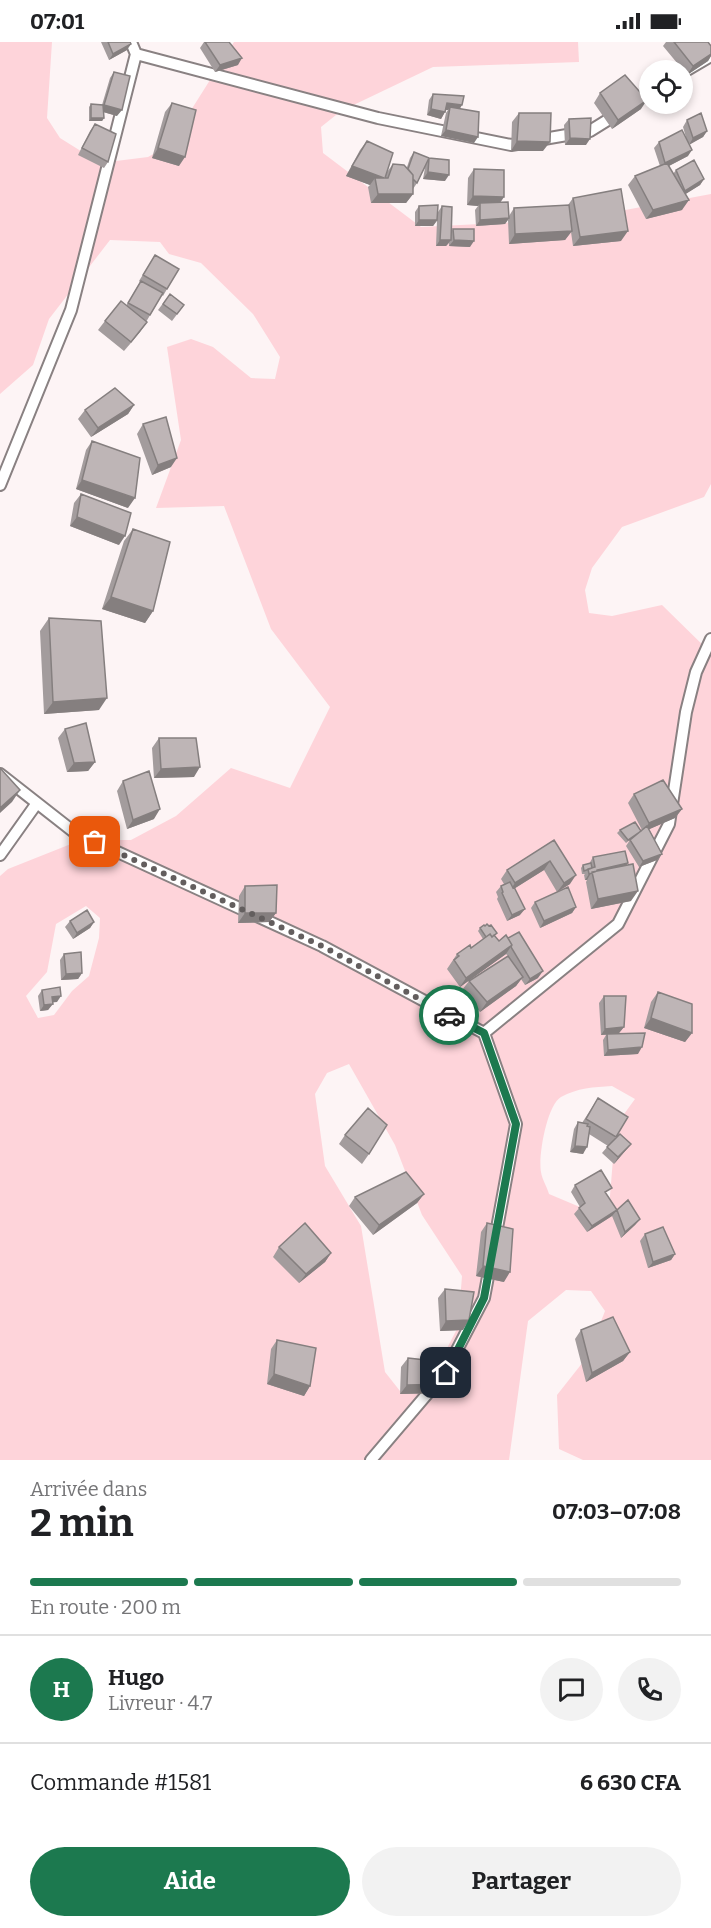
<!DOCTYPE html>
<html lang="fr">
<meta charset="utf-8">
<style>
body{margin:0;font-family:Bitter,serif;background:#f2f2f2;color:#202124;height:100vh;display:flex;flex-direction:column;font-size:22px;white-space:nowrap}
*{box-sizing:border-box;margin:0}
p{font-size:20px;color:#757577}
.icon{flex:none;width:33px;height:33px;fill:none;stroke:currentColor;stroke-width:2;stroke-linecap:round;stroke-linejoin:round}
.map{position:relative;height:1418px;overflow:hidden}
.side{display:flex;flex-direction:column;background:#fff;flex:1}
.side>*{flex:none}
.tools{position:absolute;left:639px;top:18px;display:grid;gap:12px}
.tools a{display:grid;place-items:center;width:54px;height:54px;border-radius:50%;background:#fff;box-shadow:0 3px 9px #0003;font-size:30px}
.pin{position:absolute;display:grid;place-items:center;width:51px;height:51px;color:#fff;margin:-26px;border-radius:12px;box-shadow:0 3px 9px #0006}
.courier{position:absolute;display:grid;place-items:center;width:60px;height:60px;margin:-30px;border:4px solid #1c794f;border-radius:50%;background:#fff;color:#222;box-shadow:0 2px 8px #0007}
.head em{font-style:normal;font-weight:700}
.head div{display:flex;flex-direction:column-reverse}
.head{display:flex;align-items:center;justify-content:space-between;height:102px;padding:0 30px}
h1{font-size:39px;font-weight:700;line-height:45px}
.bar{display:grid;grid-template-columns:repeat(4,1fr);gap:9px 6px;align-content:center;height:72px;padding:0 30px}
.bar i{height:8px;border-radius:4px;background:#e0e0e0}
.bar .selected{background:#1c794f}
.bar p{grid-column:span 4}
.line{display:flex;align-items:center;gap:15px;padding:0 30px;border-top:2px solid #e0e0e0}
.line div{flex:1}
.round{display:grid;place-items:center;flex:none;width:63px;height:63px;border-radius:32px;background:#f2f2f2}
.action{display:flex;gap:12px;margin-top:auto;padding:12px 30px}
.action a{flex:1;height:69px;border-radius:36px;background:#1c794f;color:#fff;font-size:24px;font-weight:700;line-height:69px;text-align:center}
.action a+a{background:#f2f2f2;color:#202124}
.status{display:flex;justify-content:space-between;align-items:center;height:42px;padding:0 30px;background:#fff;direction:ltr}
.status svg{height:16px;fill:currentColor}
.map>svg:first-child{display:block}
.green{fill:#fed4da;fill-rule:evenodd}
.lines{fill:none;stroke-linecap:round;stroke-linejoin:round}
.minor-casing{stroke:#898182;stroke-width:14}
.minor{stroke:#fff;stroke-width:10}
.wall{fill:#a39c9d}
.shaded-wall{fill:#857f7f}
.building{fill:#beb5b6;stroke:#857f7f;stroke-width:1.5}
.done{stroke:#635e5e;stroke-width:6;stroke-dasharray:0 10.8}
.route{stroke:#1c794f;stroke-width:8}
</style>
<div class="status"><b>07:01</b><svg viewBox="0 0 49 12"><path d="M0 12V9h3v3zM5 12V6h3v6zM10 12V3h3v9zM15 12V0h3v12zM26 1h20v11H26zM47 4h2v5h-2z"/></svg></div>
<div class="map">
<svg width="711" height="1418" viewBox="0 0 711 1418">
<rect width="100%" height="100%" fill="#fdf4f5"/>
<!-- green -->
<path class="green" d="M0,0H52L47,76L60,96L100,121L148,115L169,103L234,0H578L579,20L433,25L341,69L321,85L323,111L421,185L577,177L711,152V442L704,455L622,485L592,526L585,548L589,571L612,574L662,563L711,611V1418H583L559,1407L557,1353L587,1315L605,1269L591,1249L566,1248L528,1279L509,1418H0V834L8,827L81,798H131L176,774L231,726L290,746L330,665L271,587L224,464L156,466L181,398L167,305L191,297L213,305L251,336L275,337L280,315L253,272L201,221L169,212L160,200L110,198L49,277L33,323L0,352ZM86,864L100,876L99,896L89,934L72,949L54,973L38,976L26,954L47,930L56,882ZM349,1022L395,1103L422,1173L462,1234L458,1285L425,1349H400L385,1330L361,1184L325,1124L315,1052L327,1031ZM612,1044L635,1057L619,1079L615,1092L609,1166L587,1168L549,1152C547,1145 542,1137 541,1130C538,1114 547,1063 561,1055C577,1046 594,1045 612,1044Z"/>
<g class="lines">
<defs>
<path id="minor" d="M136,12L378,76L511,103L523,101
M682,31L711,14
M538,98L590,89L619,71
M0,443L71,268L136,12L131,0
M0,732L74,790L322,904L484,991L516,1082L495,1197
M0,813L37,761
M484,991L618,882L669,782L686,670L696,630L711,597
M371,1418L445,1331L484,1256L490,1224"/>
</defs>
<!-- minor casing -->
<use href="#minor" class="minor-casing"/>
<!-- minor -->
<use href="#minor" class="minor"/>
</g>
<!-- wall -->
<path class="wall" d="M101,0H130L127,8L109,18Z
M204,0H229L238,23L215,30L200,6Z
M666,0H708L711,4V14L708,19L687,33L663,4Z
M114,30L117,74L103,70L104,76L102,79H89V65L91,62L102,63L110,36Z
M650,36V58L639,46L643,40Z
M600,51L641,67L612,87L594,61Z
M433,52L460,67L474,101L441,94L446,71L448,68H446L441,77L427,73L429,58Z
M172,61L179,124L152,116L165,70Z
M519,71L543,109H511L512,80Z
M569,77L586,103H565L564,83Z
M687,78L707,89L703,95L689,102L688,114L669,124L673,132L676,128L704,137L700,143L685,152L682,168L646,177L628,143L635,134L660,124L654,106L659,100L687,99L683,85Z
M95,82L108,120L104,126L78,113L90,89Z
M367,99L387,130L393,122L407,125L410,116L414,110L429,116L445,139L423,137L425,126L417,141L413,147V152L406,161H371L368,145L370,143L346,134L360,108Z
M474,127L500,161L509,174L514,166L568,163L573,156L621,199L573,204L571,190L565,198L509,202L508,178L505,182L476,184L475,168L478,164L467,163L468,136Z
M419,164L438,170L442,164L451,190L453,187L470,205L449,204V201L446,204H436L437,179L433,184H415V170Z
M155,213L167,247L163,254L162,253L146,280H147L124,309L98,288L105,279L126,264L140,240L139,239Z
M170,252L184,263L172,279L158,268Z
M134,363L128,372L91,395L78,377L85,368Z
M143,382L171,425L152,433L137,392Z
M92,399L128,466L76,447L86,408Z
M81,452L119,503L70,484L74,461Z
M133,487L153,569L145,581L102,567L124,499Z
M49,576L99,668L44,672L40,589Z
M65,687L95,720L88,729L67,730L58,696Z
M159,696L194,735L154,736L152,706Z
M123,739L154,777L127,787L117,749Z
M634,752L682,767L675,776L649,787L662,812L657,818L639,825L626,804L630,798L626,801L617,791L620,788L641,789L642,788L628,761Z
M554,798L570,842L557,850L544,828L515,846L520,873L507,879L497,857L498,855L496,850L501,844L504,842L501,837L507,828Z
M593,815L628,821L626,824L631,859L591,867L586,840L587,838H585L584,833L585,832H582L581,826L583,823L589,822Z
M245,844L276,871L269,880L238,881L239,854Z
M535,860L576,865L572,871L540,886L531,866Z
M70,879L94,880L90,886L73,897L65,885Z
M480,886L495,894L499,899L506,893L538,936L525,943L521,937L516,944L480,970L462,948L469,939L508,914L506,912L460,945L447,927L457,912L471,906L483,897L478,889Z
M64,912L82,931L78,937L61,938L60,918Z
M42,948L57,960H53L48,968L40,969L38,954Z
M658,950L692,991L685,1000L644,986L651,960Z
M604,954L624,985L619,991L638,1012L604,1014L603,998L606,993H601L599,961Z
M598,1056L628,1075L615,1097L631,1102L626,1108L614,1122L602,1111L608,1104L589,1092L583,1112L570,1110L574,1087L578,1080L582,1081Z
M345,1093L369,1112L362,1122L339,1102Z
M575,1143L607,1153L617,1168L612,1174L587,1190L574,1172L580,1165L571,1150Z
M424,1152L417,1161L373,1193L349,1164L355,1155Z
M617,1168L640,1177L635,1183L621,1196L612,1174Z
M487,1181L504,1240L476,1234L481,1190Z
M645,1192L675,1212L671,1218L648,1226L640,1199Z
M279,1205L331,1211L325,1220L299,1241L273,1215Z
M445,1247L463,1288L440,1289L438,1256Z
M581,1288L630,1310L623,1319L586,1340L575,1297Z
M277,1298L310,1344L304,1354L267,1342L271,1307Z
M408,1316L449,1342L442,1351L400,1352L401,1325Z"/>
<!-- shaded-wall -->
<path class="shaded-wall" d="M131,2L127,8L109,18L113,12Z
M711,12V14L708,19L687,33L693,24Z
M242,16L238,23L215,30L220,23Z
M647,58L641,67L612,87L618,78Z
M447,61L462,63L458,70L450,65L448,68H442Z
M104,63L122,68L117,74L100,69Z
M431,67L445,70L441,77L427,73Z
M91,76H104L102,79H89Z
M446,88L478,95L474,101L441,94Z
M707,89L703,95L689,103L693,96Z
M570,96L590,97L586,103H565Z
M517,99L550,100L543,109H511Z
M158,106L185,115L179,124L152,116Z
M692,108L688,114L661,128L665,121Z
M352,124L384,136H375L370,143L346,134Z
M428,130L449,133L445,139L423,137Z
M704,137L700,143L681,155L685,149Z
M378,152H413L406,161H371Z
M473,154L504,155L498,164L480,161L478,164L467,163Z
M689,158L682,168L646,177L653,168Z
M509,176L505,182L476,184L480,178Z
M419,178H437L433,184H415Z
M572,189L565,198L509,202L515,192Z
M628,189L621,199L573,204L580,195Z
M440,198H451L446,204H436Z
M454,198L474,199L470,205L449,204Z
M147,280L140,290L124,309L131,300Z
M134,363L128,372L91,395L98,386Z
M177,416L171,425L152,433L158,423Z
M82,438L135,456L128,466L76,447Z
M77,475L125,494L119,503L70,484Z
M111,555L153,569L145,581L102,567Z
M107,656L99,668L44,672L53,660Z
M95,720L88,729L67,730L74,721Z
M200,725L194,735L154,736L161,727Z
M20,748L12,760L0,771V766Z
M160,767L154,777L127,787L133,778Z
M682,767L675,776L643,790L649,781Z
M662,812L657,818L639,825L643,819Z
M550,819L544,828L509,850L515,841Z
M628,821L623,827L592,834L597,828Z
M591,831L587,838H585L589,832Z
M576,833L570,842L557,850L564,841Z
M638,849L631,859L591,867L598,857Z
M576,865L572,871L540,886L544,879Z
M525,867L520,873L507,879L512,873Z
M245,871H276L269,880L238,881Z
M94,880L90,886L73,897L77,891Z
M512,903L506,912L460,945L466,936Z
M543,929L538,936L525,943L530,937Z
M82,931L78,937L61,938L66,932Z
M523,935L516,944L480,970L487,960Z
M61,954L57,960L47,961L52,955Z
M53,962L48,968L40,969L44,963Z
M651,976L692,991L685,1000L644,986Z
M624,985L619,991L601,993L605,987Z
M642,1005L638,1012L604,1014L608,1008Z
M631,1102L626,1108L614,1122L618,1115Z
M575,1104L587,1105L583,1112L570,1110Z
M424,1152L417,1161L373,1193L379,1183Z
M617,1168L612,1174L587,1190L592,1184Z
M640,1177L635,1183L621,1196L625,1190Z
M331,1211L325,1220L299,1241L306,1232Z
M675,1212L671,1218L648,1226L653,1220Z
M483,1224L510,1230L504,1240L476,1234Z
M469,1278L463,1288L440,1289L446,1279Z
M630,1310L623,1319L586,1340L592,1331Z
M274,1332L310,1344L304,1354L267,1342Z
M449,1342L442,1351L400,1352L407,1343Z"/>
<!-- building -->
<path class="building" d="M108,0H130L131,2L113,12Z
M205,0H229L242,16L220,23Z
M674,0H708L711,4V12L693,24Z
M667,24L670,28H660Z
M114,30L130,34L122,68L104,63Z
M625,33L647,58L618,78L600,51Z
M650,36V47L643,40Z
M433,52L464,54L462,63L447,61L445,70L431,67Z
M172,61L196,68L185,115L158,106Z
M91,62L103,63L104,76H91Z
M450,65L479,70L478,95L446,88Z
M519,71H551L550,100L517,99Z
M701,71L707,89L693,96L687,78Z
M591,76L590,97L570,96L569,77Z
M95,82L116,92L108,120L82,106Z
M682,88L692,108L665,121L659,100Z
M367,99L393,111L385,136H388L393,122L404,123L413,133V152H378L375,136H384L352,124Z
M414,110L429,116L449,118V133L428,130L429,116L417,141L413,137V133L408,127Z
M694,118L704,137L685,149L676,128Z
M667,121L689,158L653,168L635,134Z
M474,127L504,128V155L473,154Z
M621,147L628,189L580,195L573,156Z
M508,160L509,176L480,178V161Z
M438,163L437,178H419V164Z
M569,163L572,189L515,192L514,166Z
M442,164L452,165L451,198H440Z
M453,187H474V199L454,198Z
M155,213L179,227L167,247L143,233Z
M141,239L163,251L150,273L128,261Z
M170,252L184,263L177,272L163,262Z
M121,259L147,280L131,300L105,279Z
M115,346L134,363L98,386L85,368Z
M166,375L177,416L158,423L143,382Z
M92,399L140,416L135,456L82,438Z
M81,452L131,471L125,494L77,475Z
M133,487L170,500L153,569L111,555Z
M49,576L101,579L107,656L53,660Z
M86,681L95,720L74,721L65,687Z
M159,696H196L200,725L161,727Z
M0,726L20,748L0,766Z
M149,729L160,767L133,778L123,739Z
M663,738L682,767L649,781L634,752Z
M635,780L641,789L628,798L620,788Z
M647,784L662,812L643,819L630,798Z
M554,798L576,833L564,841L550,819L515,841L507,828Z
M625,809L628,821L597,828V829L589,832L588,827L595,825L593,815Z
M591,821L592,826L584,829L583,823Z
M633,822L638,849L598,857L592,830Z
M510,840L513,846L514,845L525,867L512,873L502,851L503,850L501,844Z
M277,843L276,871H245V844Z
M568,845L576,865L544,879L535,860Z
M87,868L94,880L77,891L70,879Z
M487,882L489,884L491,883L497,891L492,895L490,892L486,895L480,886L484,883L485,884Z
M519,890L543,929L530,937L511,905L512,903L508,896Z
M490,892L492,895L494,893L499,899L506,893L512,903L466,936L454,918L459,914L457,912L470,903L471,906Z
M81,910L82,931L66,932L64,912Z
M508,914L523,935L487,960L469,939Z
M60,945L61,954L52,955L53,962L44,963L42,948Z
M658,950L692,962V991L651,976Z
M604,954H626L624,985L605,987Z
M645,991L642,1005L608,1008L607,992Z
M598,1056L628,1075L616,1095L586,1077Z
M368,1066L387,1083L369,1112L345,1093Z
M578,1080L588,1082L587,1084L590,1085L587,1105L575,1104Z
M620,1092L631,1102L618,1115L607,1105Z
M601,1128L612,1146L605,1150L617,1168L592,1184L579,1166L585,1161L575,1143Z
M406,1130L424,1152L379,1183L355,1155Z
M628,1158L640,1177L625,1190L617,1168Z
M305,1181L331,1211L306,1232L279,1205Z
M487,1181L513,1187L510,1230L483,1224Z
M663,1185L675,1212L653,1220L645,1192Z
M445,1247L474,1250L469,1278L446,1279Z
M613,1275L630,1310L592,1331L581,1288Z
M277,1298L316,1306L310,1344L274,1332Z
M408,1316L452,1321L449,1342L407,1343Z"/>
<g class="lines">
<!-- done -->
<path class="done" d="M95,800L322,904L449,973"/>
<!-- route -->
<path class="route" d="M446,1331L484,1256L516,1082L484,991L449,973"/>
</g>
</svg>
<div class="tools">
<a><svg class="icon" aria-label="locate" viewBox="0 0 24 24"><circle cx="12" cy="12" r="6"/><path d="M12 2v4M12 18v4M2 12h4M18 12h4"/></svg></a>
</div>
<div class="pin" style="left:95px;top:800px;background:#ea580c"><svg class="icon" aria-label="bag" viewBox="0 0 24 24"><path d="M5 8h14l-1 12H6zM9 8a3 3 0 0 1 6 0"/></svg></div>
<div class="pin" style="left:446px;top:1331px;background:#1f2937"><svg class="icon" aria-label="home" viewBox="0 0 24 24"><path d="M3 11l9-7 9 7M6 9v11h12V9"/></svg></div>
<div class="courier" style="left:449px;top:973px"><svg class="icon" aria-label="car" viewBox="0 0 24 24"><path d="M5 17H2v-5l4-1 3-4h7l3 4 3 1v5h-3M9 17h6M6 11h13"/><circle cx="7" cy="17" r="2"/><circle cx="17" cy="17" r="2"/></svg></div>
</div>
<section class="side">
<div class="head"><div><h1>2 min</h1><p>Arrivée dans</p></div><em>07:03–07:08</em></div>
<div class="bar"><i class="selected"></i><i class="selected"></i><i class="selected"></i><i></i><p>En route · 200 m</p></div>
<div class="line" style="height:108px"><b class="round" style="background:#1c794f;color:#fff">H</b><div><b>Hugo</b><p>Livreur · 4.7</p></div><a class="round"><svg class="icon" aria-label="chat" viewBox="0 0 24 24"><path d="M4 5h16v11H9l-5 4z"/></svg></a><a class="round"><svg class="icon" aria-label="phone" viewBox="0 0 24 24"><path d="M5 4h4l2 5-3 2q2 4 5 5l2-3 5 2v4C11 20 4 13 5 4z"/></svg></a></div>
<div class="line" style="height:78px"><div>Commande #1581</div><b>6 630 CFA</b></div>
<div class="action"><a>Aide</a><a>Partager</a></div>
</section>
